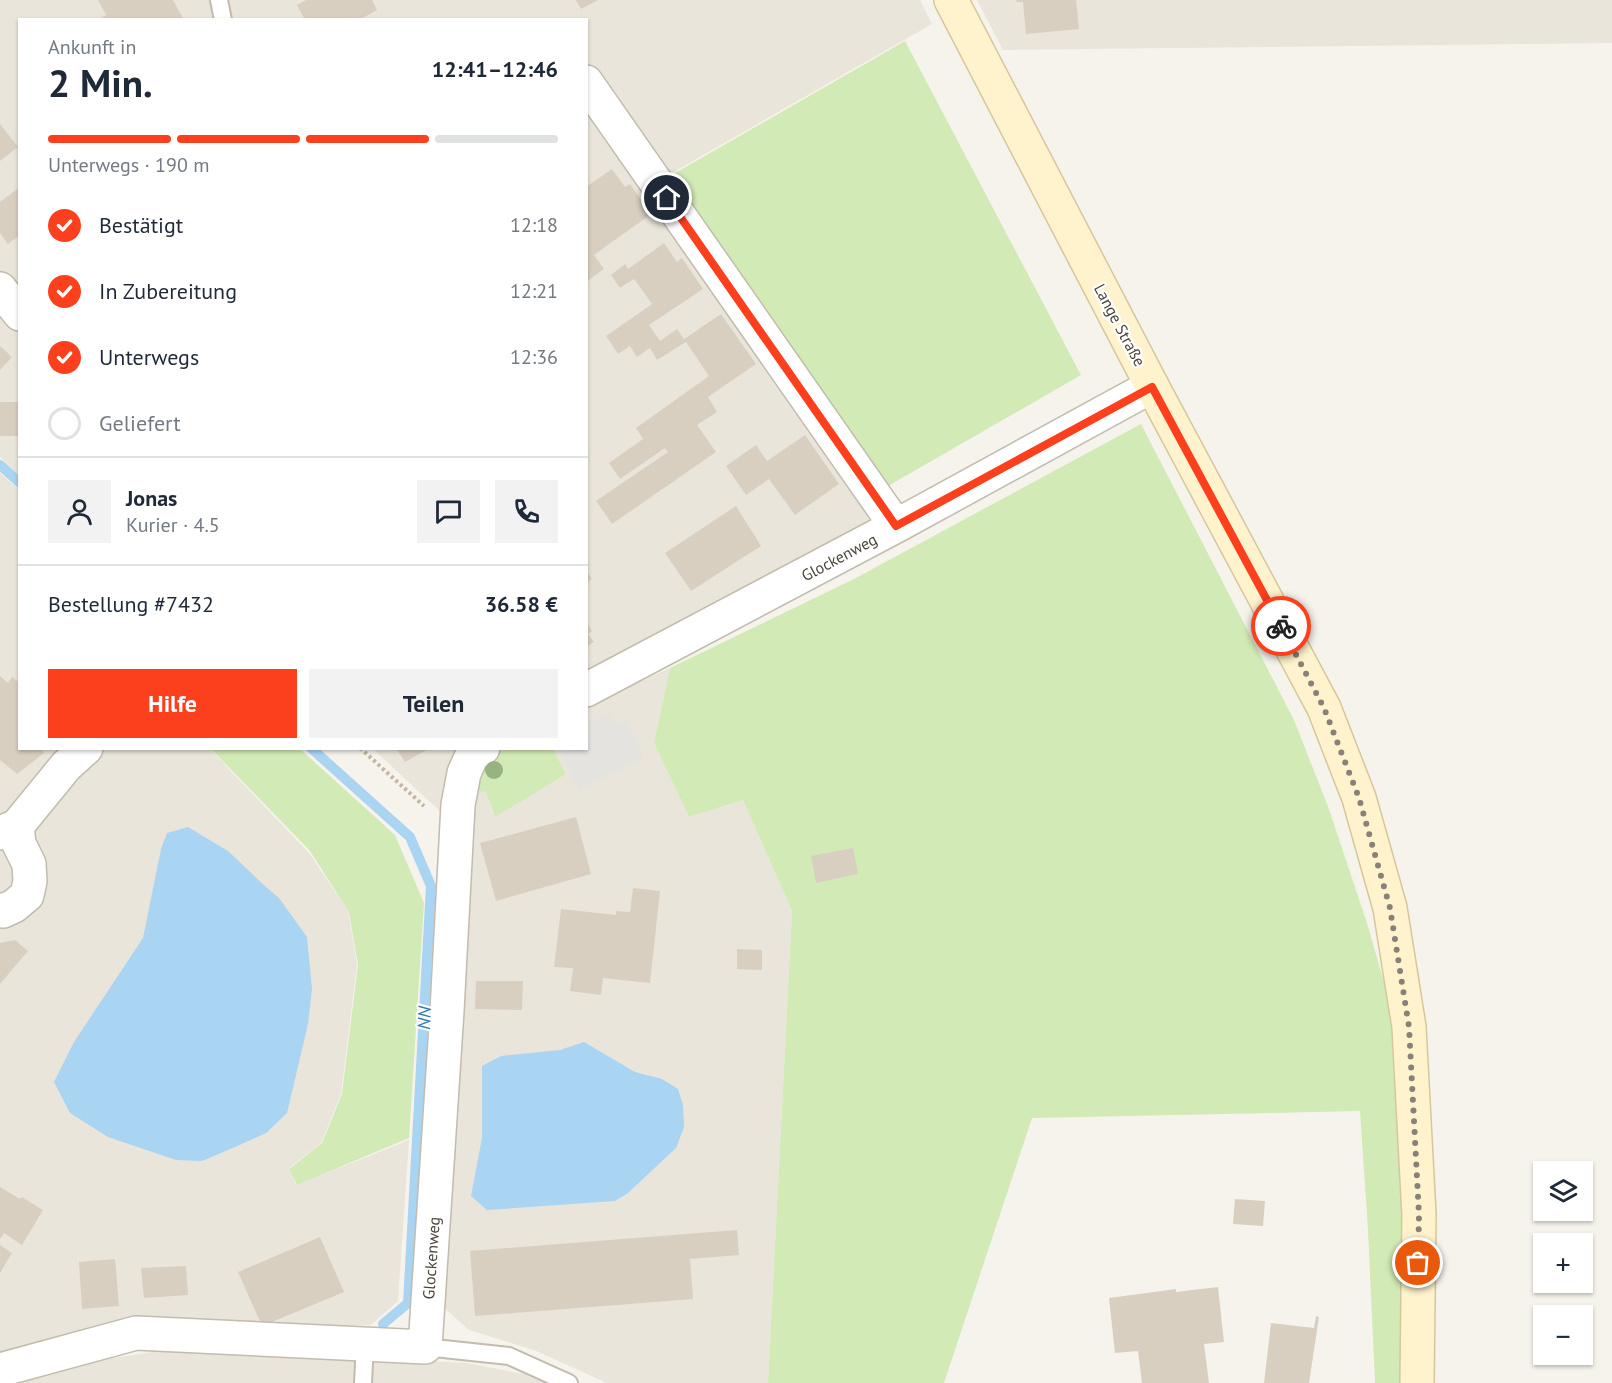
<!DOCTYPE html>
<html lang="de">
<meta charset="utf-8">
<style>
body{margin:0;font-family:"PT Sans",sans-serif;background:#f2f2f3;color:#1f2937;height:100vh;display:flex;flex-direction:column;font-size:22px;white-space:nowrap}
*{box-sizing:border-box;margin:0}
p{font-size:20px;color:#747a83}
.icon{flex:none;width:33px;height:33px;fill:none;stroke:currentColor;stroke-width:2;stroke-linecap:round;stroke-linejoin:round}
.map{position:relative;flex:1;overflow:hidden}
.panel{position:absolute;left:18px;top:18px;width:570px;height:732px;display:flex;flex-direction:column;background:#fff;border-radius:0px;box-shadow:0 2px 4px #0004}
.panel>*{flex:none}
.buttons{position:absolute;left:1533px;top:1161px;display:grid;gap:12px}
.buttons a{display:grid;place-items:center;width:60px;height:60px;border-radius:0px;background:#fff;box-shadow:0 2px 4px #0004;font-size:30px}
.pin{position:absolute;display:grid;place-items:center;width:51px;height:51px;color:#fff;margin:-26px;border:3px solid #fff;border-radius:50%;box-shadow:0 2px 6px #0007}
.courier{position:absolute;display:grid;place-items:center;width:60px;height:60px;margin:-30px;border:4px solid #fc3f1d;border-radius:50%;background:#fff;color:#222;box-shadow:0 2px 8px #0007}
.overview em{font-style:normal;font-weight:700}
.overview div{display:flex;flex-direction:column-reverse}
.overview{display:flex;align-items:center;justify-content:space-between;height:102px;padding:0 30px}
h1{font-size:39px;font-weight:700;line-height:45px}
.bar{display:grid;grid-template-columns:repeat(4,1fr);gap:9px 6px;align-content:center;height:72px;padding:0 30px}
.bar i{height:8px;border-radius:4px;background:#e0e1e3}
.bar .on{background:#fc3f1d}
.bar p{grid-column:span 4}
.line{display:flex;align-items:center;gap:15px;padding:0 30px;border-top:2px solid #e0e1e3}
.line div{flex:1}
.round{display:grid;place-items:center;flex:none;width:63px;height:63px;border-radius:0px;background:#f2f2f3}
ol{padding:0 30px;list-style:none}
li{display:flex;align-items:center;gap:18px;height:66px}
li p{margin-inline-start:auto}
li .icon{padding:6px;border-radius:50%;background:#fc3f1d;color:#fff;stroke-width:4}
li:last-child{color:#747a83}
li i{width:33px;height:33px;border:3px solid #e0e1e3;border-radius:50%}
.primary-button{display:flex;gap:12px;margin-top:auto;padding:12px 30px}
.primary-button a{flex:1;height:69px;border-radius:0px;background:#fc3f1d;color:#fff;font-size:24px;font-weight:700;line-height:69px;text-align:center}
.primary-button a+a{background:#f2f2f3;color:#1f2937}
.map>svg:first-child{display:block}
.residential{fill:#eae5da}
.green{fill:#d2eab5}
.parking{fill:#e5e3e0}
.water{fill:#a9d4f2}
.lines{fill:none;stroke-linecap:round;stroke-linejoin:round}
.stream{stroke:#a9d4f2;stroke-width:10}
.building{fill:#d8cfc1}
.lane-casing{stroke:#c2bbae;stroke-width:20}
.street-casing{stroke:#c2bbae;stroke-width:36}
.secondary-casing{stroke:#d6c79b;stroke-width:36}
.path{stroke:#c4b79f;stroke-width:4;stroke-dasharray:3 3;stroke-linecap:butt}
.lane{stroke:#fff;stroke-width:16}
.street{stroke:#fff;stroke-width:33}
.secondary{stroke:#fff3cd;stroke-width:33}
.tree{fill:#97b381}
.done{stroke:#878178;stroke-width:6;stroke-dasharray:0 10.8}
.route{stroke:#fc3f1d;stroke-width:8}
.labels{text-anchor:middle;dominant-baseline:central;stroke-width:4.5;stroke-linejoin:round;paint-order:stroke}
.street-label{font-size:16px;fill:#4b4439;stroke:#fff}
.water-label{font-size:18px;font-style:italic;fill:#2e7ab2;stroke:#fff}
</style>
<div class="map">
<svg width="1612" height="1383" viewBox="0 0 1612 1383">
<rect width="100%" height="100%" fill="#f6f3ec"/>
<!-- residential -->
<path class="residential" d="M0,0H920L932,24L663,178L587,72L586,20H20L19,475L0,457Z
M977,0H1612V43L1003,50Z
M586,96L872,506L868,524L586,674Z
M0,473L19,490L20,748L210,749L309,853L348,910L357,965L341,1094L321,1143L289,1168L296,1185L409,1140L398,1301L371,1325L254,1328L0,1358Z
M670,668L654,743L689,817L743,800L792,911L768,1383H607L534,1350L469,1330L441,1305L469,797L485,791L494,816L566,774L553,749L586,748L587,706Z
M373,749H460L455,752L443,814Z
M174,1349L467,1363L524,1374L545,1383H4L77,1363Z"/>
<!-- green -->
<path class="green" d="M905,41L1081,375L888,486L670,176Z
M1141,424L1294,720L1329,809L1367,923L1394,1017L1403,1105L1405,1383H1375L1368,1230L1360,1111L1032,1118L944,1383H768L792,911L743,800L689,817L654,743L670,668L854,579Z
M211,749H300L395,835L424,903L409,1138L297,1185L289,1169L322,1143L342,1094L358,965L349,912L310,851Z
M500,749H553L566,774L495,817L485,791L469,797L477,775Z"/>
<!-- parking -->
<path class="parking" d="M610,713L616,725L626,721L644,758L579,790L562,755L574,749L586,748L587,725Z"/>
<!-- water -->
<path class="water" d="M188,827L228,851L266,887L279,898L307,937L312,989L308,1024L287,1113L266,1133L235,1147L202,1161L176,1160L108,1137L70,1113L54,1082L74,1042L143,938L161,849L167,833Z
M584,1042L635,1072L662,1079L678,1089L683,1105L684,1127L676,1148L628,1193L615,1201L487,1210L471,1196L482,1138V1066L501,1056L560,1050Z"/>
<g class="lines">
<!-- stream -->
<path class="stream" d="M0,465L20,483
M311,748L410,837L431,886L408,1303L383,1324"/>
</g>
<!-- building -->
<path class="building" d="M98,0H173L184,20H97L106,15Z
M306,0H372L377,10L359,20H305L297,5Z
M576,0H598L581,9Z
M1016,0H1076L1079,29L1026,34L1023,2H1017Z
M0,124L18,147L0,161Z
M612,169L625,187L630,184L651,214L594,255L604,269L586,282V187Z
M20,187V235L8,244L0,233V202Z
M664,243L677,262L682,258L703,289L649,325L660,341L677,329L684,339L721,314L756,364L708,397L717,412L697,425L716,452L612,524L596,501L668,452L665,448L620,479L609,463L643,439L636,428L709,376L686,342L657,360L650,348L637,357L630,346L618,354L606,336L652,304L634,279L620,288L611,275L625,264L628,269Z
M0,346L12,357L0,370Z
M0,402H20V436H0Z
M805,435L839,484L795,515L769,479L746,495L726,466L756,445L767,461Z
M736,506L761,546L691,591L665,553Z
M586,570L592,579L586,583Z
M586,622L592,631L588,634L594,642L586,647Z
M0,676L8,683L12,677L20,683V730L18,732L20,733V748H41L44,753L17,774L0,760Z
M396,748H430L405,762Z
M576,817L591,874L496,901L480,843Z
M853,848L858,874L816,883L811,856Z
M633,888L660,891L650,983L603,978L601,995L570,991L573,968L554,967L561,909L616,915V911L630,912Z
M15,940L28,951L0,984V943Z
M737,949L762,950V970L737,969Z
M476,981H523L522,1010L475,1009Z
M0,1187L20,1199L22,1197L43,1210L22,1245L4,1233L0,1239Z
M1235,1199L1265,1201L1263,1226L1233,1224Z
M737,1230L739,1255L690,1259L693,1299L475,1316L470,1251Z
M320,1237L344,1292L262,1326L238,1272Z
M0,1245L12,1253L0,1273Z
M115,1259L119,1306L82,1309L79,1262Z
M186,1266L188,1295L144,1298L141,1268Z
M1218,1287L1224,1342L1204,1344L1209,1383H1142L1138,1351L1115,1353L1109,1298L1176,1289V1292Z
M1316,1316L1319,1317L1309,1383H1264L1271,1323L1314,1328Z"/>
<g class="lines">
<defs>
<path id="lane" d="M219,0L223,20
M425,1347L509,1356L569,1383
M363,1383L365,1344"/>
<path id="street" d="M586,82L896,526
M0,289L20,314
M586,690L896,526L1152,386
M0,833L17,826L66,766L86,748
M0,910L3,911L14,906L27,895L30,881L29,864L19,844L17,826
M0,1370L136,1333L425,1347L447,1011L458,805L464,773L472,755L483,748"/>
<path id="secondary" d="M951,0L1152,386L1324,708L1359,798L1390,908L1409,1027L1419,1215L1417,1383"/>
</defs>
<!-- lane casing -->
<use href="#lane" class="lane-casing"/>
<!-- street casing -->
<use href="#street" class="street-casing"/>
<!-- secondary casing -->
<use href="#secondary" class="secondary-casing"/>
<!-- path -->
<path class="path" d="M360,748L424,806"/>
<!-- lane -->
<use href="#lane" class="lane"/>
<!-- street -->
<use href="#street" class="street"/>
<!-- secondary -->
<use href="#secondary" class="secondary"/>
</g>
<!-- trees -->
<circle class="tree" cx="494" cy="770" r="9"/>
<g class="lines">
<!-- done -->
<path class="done" d="M1281,626L1324,708L1359,798L1390,908L1409,1027L1419,1215L1418,1263"/>
<!-- route -->
<path class="route" d="M667,198L896,526L1152,387L1281,626"/>
</g>
<g class="labels">
<!-- street labels -->
<g class="street-label">
<text transform="translate(1120 325) rotate(62)">Lange Straße</text>
<text transform="translate(839 557) rotate(-28)">Glockenweg</text>
<text transform="translate(431 1258) rotate(-86)">Glockenweg</text>
</g>
<!-- water labels -->
<g class="water-label">
<text transform="translate(424 1018) rotate(-87)">NN</text>
</g>
</g>
</svg>
<div class="buttons">
<a><svg class="icon" aria-label="layers" viewBox="0 0 24 24"><path d="M12 4l9 5-9 5-9-5zM3 14l9 5 9-5"/></svg></a>
<a>+</a>
<a>−</a>
</div>
<div class="pin" style="left:1418px;top:1263px;background:#ea580c"><svg class="icon" aria-label="bag" viewBox="0 0 24 24"><path d="M5 8h14l-1 12H6zM9 8a3 3 0 0 1 6 0"/></svg></div>
<div class="pin" style="left:667px;top:198px;background:#1f2937"><svg class="icon" aria-label="home" viewBox="0 0 24 24"><path d="M3 11l9-7 9 7M6 9v11h12V9"/></svg></div>
<div class="courier" style="left:1281px;top:626px"><svg class="icon" aria-label="bike" viewBox="0 0 24 24"><circle cx="6" cy="16" r="4"/><circle cx="18" cy="16" r="4"/><path d="M6 16l4-8h5l3 8M10 8l3 8H6M13 5h3"/></svg></div>
<section class="panel">
<div class="overview"><div><h1>2 Min.</h1><p>Ankunft in</p></div><em>12:41–12:46</em></div>
<div class="bar"><i class="on"></i><i class="on"></i><i class="on"></i><i></i><p>Unterwegs · 190 m</p></div>
<ol>
<li><svg class="icon" aria-label="check" viewBox="0 0 24 24"><path d="M5 12l5 5 9-10"/></svg>Bestätigt<p>12:18</p></li>
<li><svg class="icon" aria-label="check" viewBox="0 0 24 24"><path d="M5 12l5 5 9-10"/></svg>In Zubereitung<p>12:21</p></li>
<li><svg class="icon" aria-label="check" viewBox="0 0 24 24"><path d="M5 12l5 5 9-10"/></svg>Unterwegs<p>12:36</p></li>
<li><i></i>Geliefert</li>
</ol>
<div class="line" style="height:108px"><a class="round"><svg class="icon" aria-label="person" viewBox="0 0 24 24"><circle cx="12" cy="8" r="4"/><path d="M4 21q1-7 8-7t8 7"/></svg></a><div><b>Jonas</b><p>Kurier · 4.5</p></div><a class="round"><svg class="icon" aria-label="chat" viewBox="0 0 24 24"><path d="M4 5h16v11H9l-5 4z"/></svg></a><a class="round"><svg class="icon" aria-label="phone" viewBox="0 0 24 24"><path d="M5 4h4l2 5-3 2q2 4 5 5l2-3 5 2v4C11 20 4 13 5 4z"/></svg></a></div>
<div class="line" style="height:78px"><div>Bestellung #7432</div><b>36.58 €</b></div>
<div class="primary-button"><a>Hilfe</a><a>Teilen</a></div>
</section>
</div>
